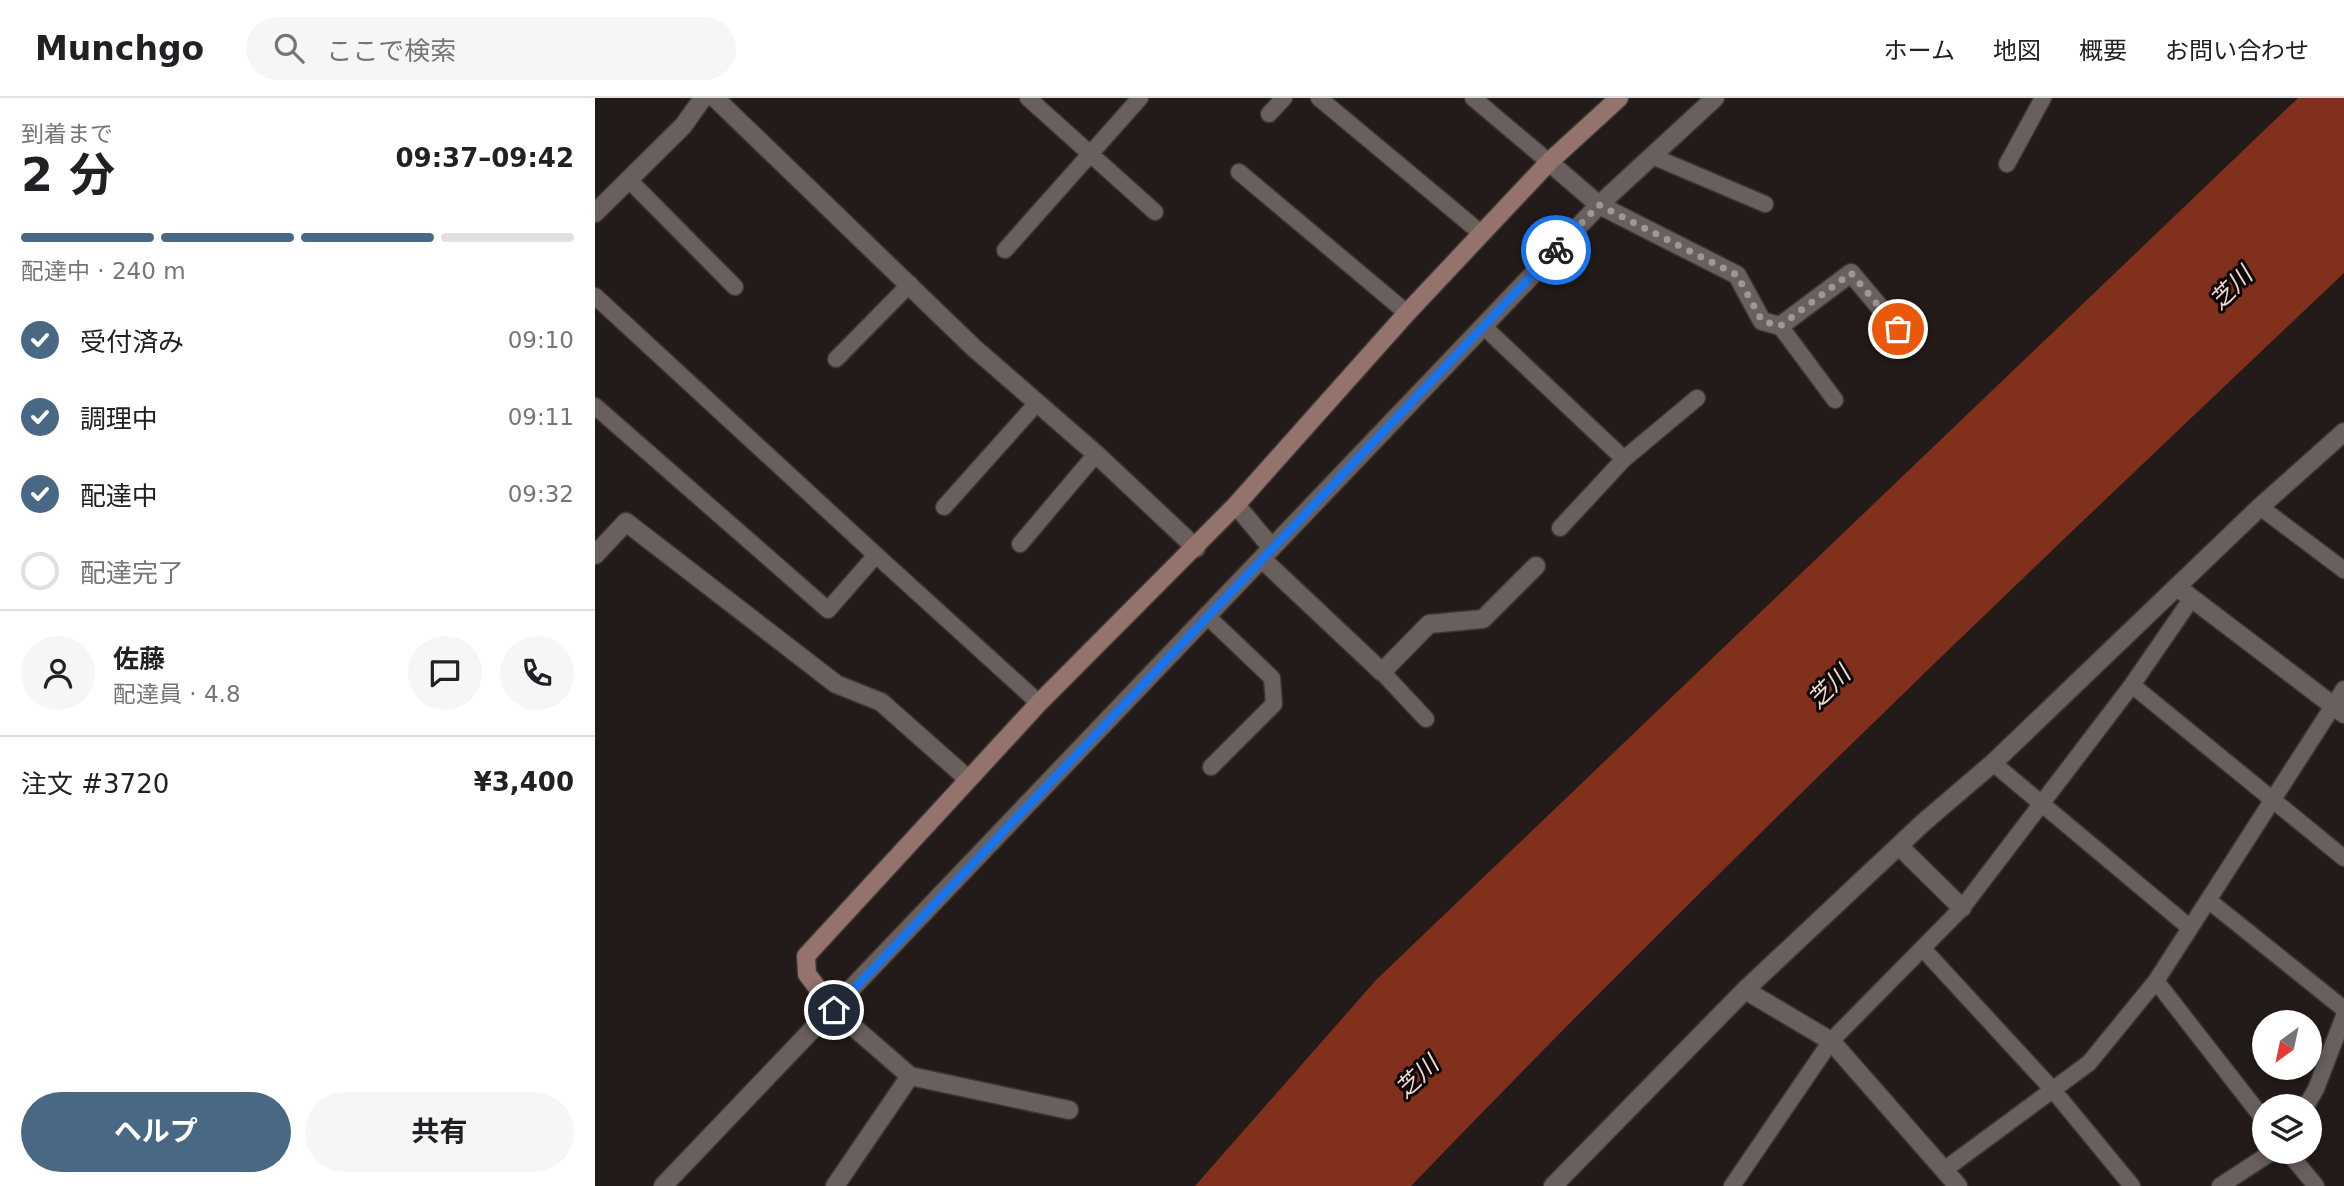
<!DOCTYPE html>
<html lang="ja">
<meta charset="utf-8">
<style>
body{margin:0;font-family:"DejaVu Sans","Noto Sans JP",sans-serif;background:#f6f6f6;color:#202124;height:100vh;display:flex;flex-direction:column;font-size:26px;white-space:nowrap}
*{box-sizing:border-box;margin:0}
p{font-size:23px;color:#757577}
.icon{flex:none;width:38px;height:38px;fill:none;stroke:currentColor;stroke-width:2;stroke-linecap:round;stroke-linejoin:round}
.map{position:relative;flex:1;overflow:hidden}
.drawer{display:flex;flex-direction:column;background:#fff;width:595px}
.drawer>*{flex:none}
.needle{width:46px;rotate:213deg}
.controls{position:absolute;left:1657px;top:912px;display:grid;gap:14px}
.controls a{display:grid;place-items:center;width:70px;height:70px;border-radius:50%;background:#fff;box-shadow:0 4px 10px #0003;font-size:35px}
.pin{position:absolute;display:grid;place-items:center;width:60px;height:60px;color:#fff;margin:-30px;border:4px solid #fff;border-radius:50%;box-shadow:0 2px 7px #0007}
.courier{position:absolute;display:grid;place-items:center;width:70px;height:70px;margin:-35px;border:5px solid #1a73e8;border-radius:50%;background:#fff;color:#222;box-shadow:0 2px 9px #0007}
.headline em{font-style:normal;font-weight:700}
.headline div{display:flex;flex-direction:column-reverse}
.headline{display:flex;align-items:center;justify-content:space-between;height:119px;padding:0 21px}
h1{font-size:46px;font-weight:700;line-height:52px}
.bar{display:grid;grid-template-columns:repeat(4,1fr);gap:10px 7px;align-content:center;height:84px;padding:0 21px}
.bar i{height:9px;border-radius:5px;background:#e0e0e0}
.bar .on{background:#496883}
.bar p{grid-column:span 4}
.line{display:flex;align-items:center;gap:18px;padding:0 21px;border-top:2px solid #e0e0e0}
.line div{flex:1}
.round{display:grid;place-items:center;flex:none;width:74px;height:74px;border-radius:37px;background:#f6f6f6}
ol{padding:0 21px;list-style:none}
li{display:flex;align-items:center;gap:21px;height:77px}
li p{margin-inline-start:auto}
li .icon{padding:7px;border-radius:50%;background:#496883;color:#fff;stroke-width:4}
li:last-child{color:#757577}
li i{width:38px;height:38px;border:4px solid #e0e0e0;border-radius:50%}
.button{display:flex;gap:14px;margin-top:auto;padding:14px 21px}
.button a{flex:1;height:80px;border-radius:42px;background:#496883;color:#fff;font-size:28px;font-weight:700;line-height:80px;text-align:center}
.button a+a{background:#f6f6f6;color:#202124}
header{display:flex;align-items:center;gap:42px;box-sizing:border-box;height:98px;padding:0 35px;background:#fff;border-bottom:2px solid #e0e0e0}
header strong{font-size:33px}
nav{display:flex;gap:38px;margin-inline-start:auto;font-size:24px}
.search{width:490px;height:63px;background:#f6f6f6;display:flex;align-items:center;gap:18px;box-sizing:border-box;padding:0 24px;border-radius:38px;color:#757577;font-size:26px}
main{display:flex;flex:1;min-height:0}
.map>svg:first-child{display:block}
.water{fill:#80301b}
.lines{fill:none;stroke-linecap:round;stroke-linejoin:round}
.lane-casing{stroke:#3b3533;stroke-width:19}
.street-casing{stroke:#3b3533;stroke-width:21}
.secondary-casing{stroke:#3b3533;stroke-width:21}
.lane{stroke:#695f5c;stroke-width:16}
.street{stroke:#695f5c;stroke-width:18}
.secondary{stroke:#93736b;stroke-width:18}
.done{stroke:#9e9795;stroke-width:7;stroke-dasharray:0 12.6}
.route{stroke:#1a73e8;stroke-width:9}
.labels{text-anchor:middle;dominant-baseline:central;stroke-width:6;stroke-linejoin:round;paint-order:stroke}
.water-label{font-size:24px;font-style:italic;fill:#f2d9d2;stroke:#0a0706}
</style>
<header>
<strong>Munchgo</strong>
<div class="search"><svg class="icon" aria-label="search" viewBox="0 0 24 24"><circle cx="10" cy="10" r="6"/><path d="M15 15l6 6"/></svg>ここで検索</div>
<nav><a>ホーム</a><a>地図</a><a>概要</a><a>お問い合わせ</a></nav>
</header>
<main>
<section class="drawer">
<div class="headline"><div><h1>2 分</h1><p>到着まで</p></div><em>09:37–09:42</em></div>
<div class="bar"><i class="on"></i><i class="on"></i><i class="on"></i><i></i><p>配達中 · 240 m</p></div>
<ol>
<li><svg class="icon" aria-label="check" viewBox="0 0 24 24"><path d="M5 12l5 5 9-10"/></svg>受付済み<p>09:10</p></li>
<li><svg class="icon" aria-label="check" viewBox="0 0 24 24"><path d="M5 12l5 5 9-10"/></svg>調理中<p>09:11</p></li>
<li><svg class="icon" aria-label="check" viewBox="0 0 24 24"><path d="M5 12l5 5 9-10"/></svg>配達中<p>09:32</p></li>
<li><i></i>配達完了</li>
</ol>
<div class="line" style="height:126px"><a class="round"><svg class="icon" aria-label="person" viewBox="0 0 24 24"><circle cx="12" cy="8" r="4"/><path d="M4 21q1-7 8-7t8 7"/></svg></a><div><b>佐藤</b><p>配達員 · 4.8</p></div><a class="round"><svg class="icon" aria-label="chat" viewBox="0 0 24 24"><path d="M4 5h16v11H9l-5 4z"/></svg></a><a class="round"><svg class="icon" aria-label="phone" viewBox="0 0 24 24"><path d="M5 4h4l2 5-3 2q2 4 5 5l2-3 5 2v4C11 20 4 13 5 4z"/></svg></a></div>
<div class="line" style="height:91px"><div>注文 #3720</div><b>¥3,400</b></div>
<div class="button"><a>ヘルプ</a><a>共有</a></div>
</section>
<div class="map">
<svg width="1749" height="1088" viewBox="0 0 1749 1088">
<rect width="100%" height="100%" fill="#231b19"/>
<!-- water -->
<path class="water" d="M1703,0H1749V175C1433,474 1118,774 816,1088H600L781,882Z"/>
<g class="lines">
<defs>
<path id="lane" d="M433,0L560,114
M724,0L887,136
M878,0L954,64
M674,16L689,0
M1057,58L1170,106
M1412,66L1448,0
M644,74L812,215
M34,82L140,189
M410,152L545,0
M0,198L281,457L233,512L0,308
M888,228L1029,361L965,430
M1185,228L1240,302
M241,261L315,186
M1029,361L1102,300
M349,409L441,306
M1665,409L1749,472
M425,446L501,356
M281,457L444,605
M612,518L677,580L679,606L616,669
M787,574L831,621
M1537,587L1749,760
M1398,665L1594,829
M1613,802L1749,911
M1329,852L1458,992L1537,1088
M1561,883L1670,1023
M1711,1008L1721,991L1749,918
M1693,1054L1721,1088
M1349,1072L1494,965L1561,883L1749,591
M1137,1088L1236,943L1367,810L1537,587L1597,500
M1625,1088L1677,1054"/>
<path id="street" d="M120,0L378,249L501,356L601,450
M954,64L1004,107L1142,177L1167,223L1185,228L1256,175L1303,231
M0,115L88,28L108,0
M641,407L677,450
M0,457L31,424L241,586L286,604L373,681
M667,461L787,574L834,526L888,521L941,468
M1582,489L1749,616
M1304,748L1367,810
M1150,892L1236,943L1363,1088
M239,912L315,978L474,1012
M68,1088L1004,107L1120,0
M240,1088L315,978
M958,1088L1150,892L1329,724L1398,665L1665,409L1749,334"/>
<path id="secondary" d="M239,912L212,876L211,858L444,605L641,407L812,215L954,64L1024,0"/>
</defs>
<!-- lane casing -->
<use href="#lane" class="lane-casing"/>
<!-- street casing -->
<use href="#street" class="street-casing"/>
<!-- secondary casing -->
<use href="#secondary" class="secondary-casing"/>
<!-- lane -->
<use href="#lane" class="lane"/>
<!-- street -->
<use href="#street" class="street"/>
<!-- secondary -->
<use href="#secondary" class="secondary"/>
</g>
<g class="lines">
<!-- done -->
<path class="done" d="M961,152L1004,107L1142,177L1167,223L1185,228L1256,175L1303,231"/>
<!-- route -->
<path class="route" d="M239,912L961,152"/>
</g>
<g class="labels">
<!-- water labels -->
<g class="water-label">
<text transform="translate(1636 190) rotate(-45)">芝川</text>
<text transform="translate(1234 589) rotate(-45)">芝川</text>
<text transform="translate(822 979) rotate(-43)">芝川</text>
</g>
</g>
</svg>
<div class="controls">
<a><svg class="needle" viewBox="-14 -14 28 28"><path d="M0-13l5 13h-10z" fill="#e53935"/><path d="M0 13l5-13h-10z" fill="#757577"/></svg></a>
<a><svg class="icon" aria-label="layers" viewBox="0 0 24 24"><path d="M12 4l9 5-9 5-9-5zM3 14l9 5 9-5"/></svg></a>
</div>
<div class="pin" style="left:1303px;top:231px;background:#ea580c"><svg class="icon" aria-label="bag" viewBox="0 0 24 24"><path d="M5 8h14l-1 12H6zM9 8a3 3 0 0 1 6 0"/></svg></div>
<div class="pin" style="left:239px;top:912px;background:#1f2937"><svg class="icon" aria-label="home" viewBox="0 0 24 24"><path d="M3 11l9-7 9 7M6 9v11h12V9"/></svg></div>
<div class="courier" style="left:961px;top:152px"><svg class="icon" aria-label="bike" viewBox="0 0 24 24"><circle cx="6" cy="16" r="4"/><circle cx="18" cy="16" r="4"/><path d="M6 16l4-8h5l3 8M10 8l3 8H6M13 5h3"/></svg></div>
</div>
</main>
